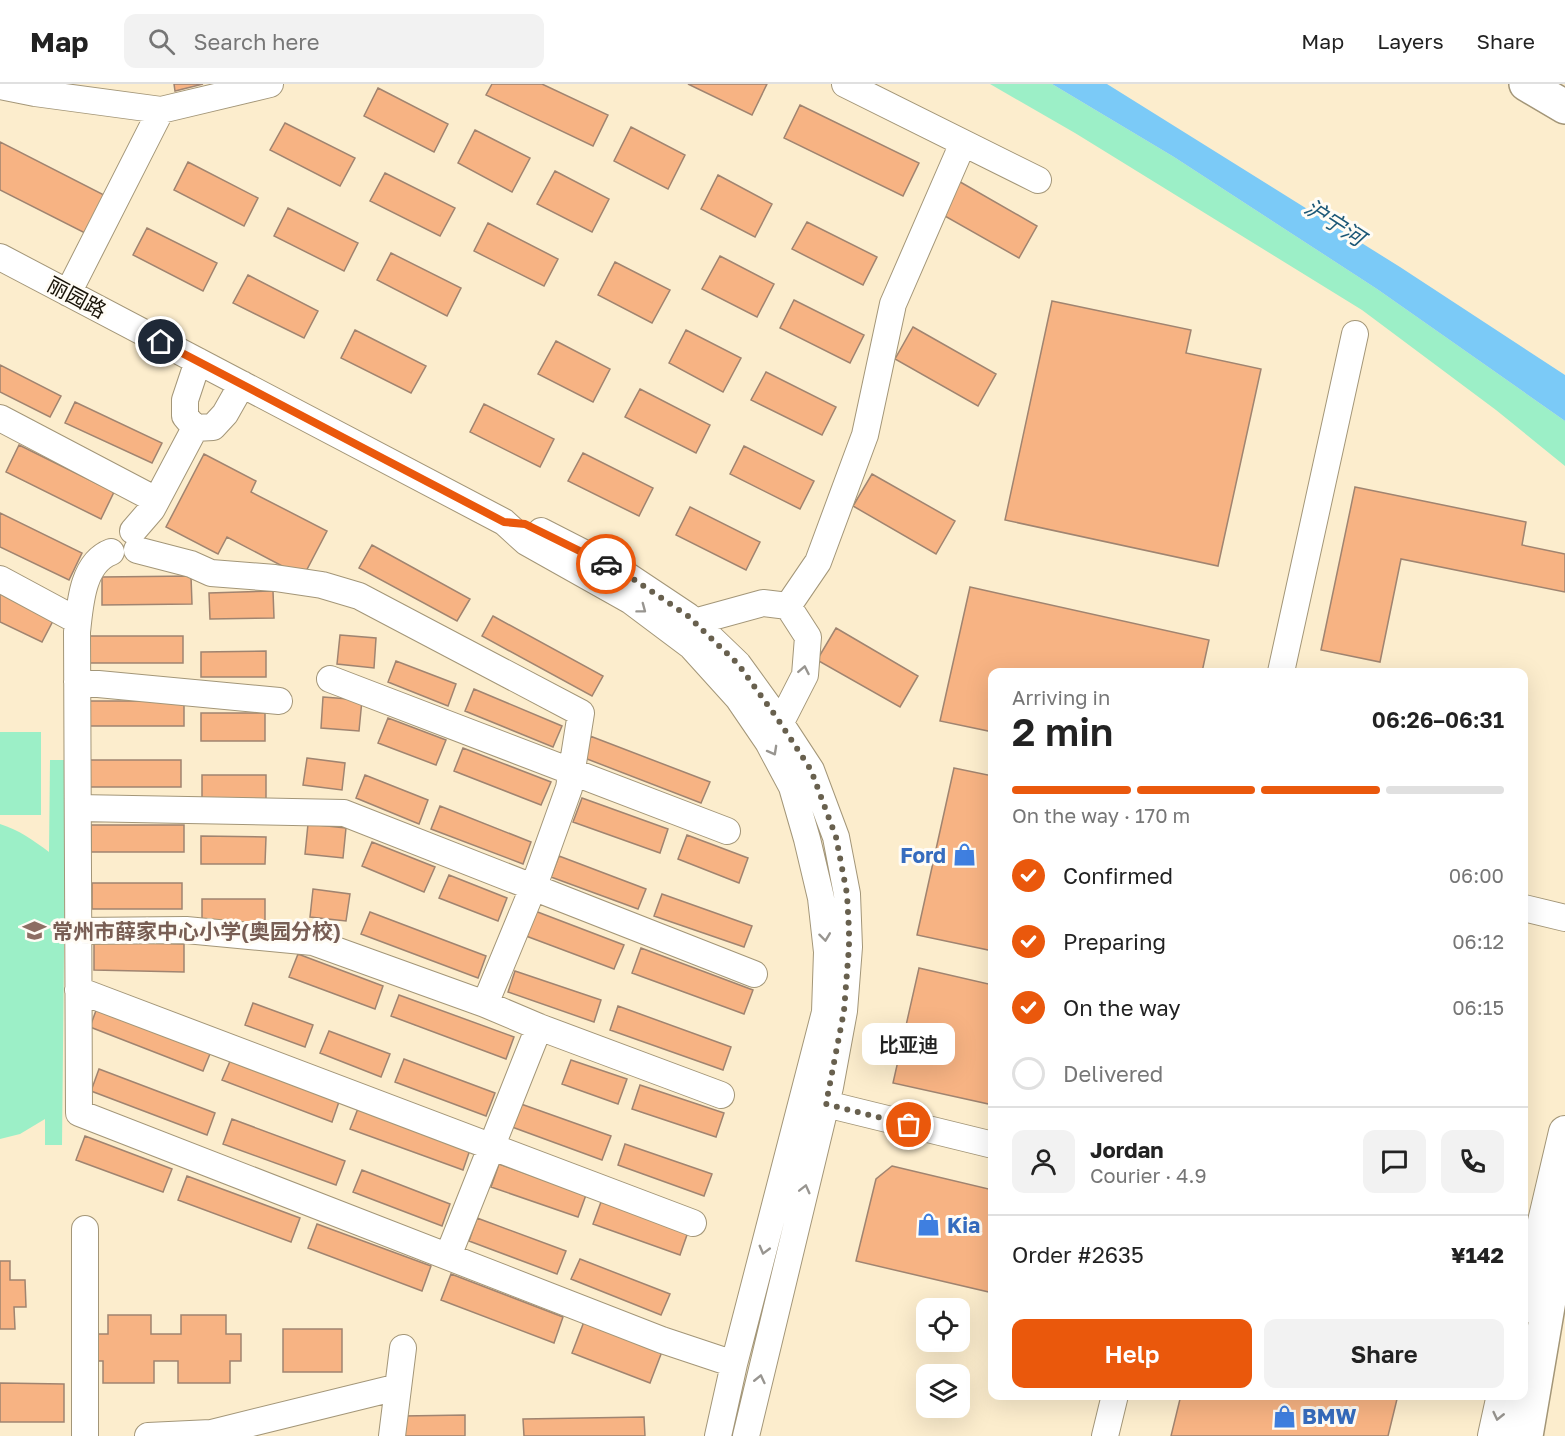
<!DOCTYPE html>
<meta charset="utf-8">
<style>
body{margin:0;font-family:"Golos Text","Noto Sans SC",sans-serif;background:#f2f2f2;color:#222;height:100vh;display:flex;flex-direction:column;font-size:22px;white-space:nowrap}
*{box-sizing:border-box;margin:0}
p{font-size:20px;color:#767676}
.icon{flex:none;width:33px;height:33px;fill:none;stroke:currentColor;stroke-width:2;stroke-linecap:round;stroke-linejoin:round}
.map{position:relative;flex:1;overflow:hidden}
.drawer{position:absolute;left:988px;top:584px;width:540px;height:732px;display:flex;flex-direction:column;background:#fff;border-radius:12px;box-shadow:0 6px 24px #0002}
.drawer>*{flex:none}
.fabs{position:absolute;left:916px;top:1214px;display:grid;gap:12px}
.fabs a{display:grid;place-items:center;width:54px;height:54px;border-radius:12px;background:#fff;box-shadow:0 6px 24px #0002;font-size:30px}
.pin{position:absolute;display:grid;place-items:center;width:51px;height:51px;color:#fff;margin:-26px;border:3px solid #fff;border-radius:50%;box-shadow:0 2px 6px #0007}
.courier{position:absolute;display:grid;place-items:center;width:60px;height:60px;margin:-30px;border:4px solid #ea580c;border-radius:50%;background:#fff;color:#222;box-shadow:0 2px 8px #0007}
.bubble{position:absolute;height:42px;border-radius:12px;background:#fff;box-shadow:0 6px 24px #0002;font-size:20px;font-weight:600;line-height:42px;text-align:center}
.summary em{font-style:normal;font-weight:600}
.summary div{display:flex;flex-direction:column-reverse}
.summary{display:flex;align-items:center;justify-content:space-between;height:102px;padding:0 24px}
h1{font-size:39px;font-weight:600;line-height:45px}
.bar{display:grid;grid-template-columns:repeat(4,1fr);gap:9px 6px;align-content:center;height:72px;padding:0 24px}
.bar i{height:8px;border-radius:4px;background:#e0e0e0}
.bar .active{background:#ea580c}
.bar p{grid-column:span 4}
.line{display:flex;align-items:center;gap:15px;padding:0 24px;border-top:2px solid #e0e0e0}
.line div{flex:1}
.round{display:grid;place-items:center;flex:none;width:63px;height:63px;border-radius:12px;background:#f2f2f2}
ol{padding:0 24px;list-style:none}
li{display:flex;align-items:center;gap:18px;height:66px}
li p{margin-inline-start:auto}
li .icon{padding:6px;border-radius:50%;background:#ea580c;color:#fff;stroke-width:4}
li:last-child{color:#767676}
li i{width:33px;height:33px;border:3px solid #e0e0e0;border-radius:50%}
.button{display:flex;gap:12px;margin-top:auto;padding:12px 24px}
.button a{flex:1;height:69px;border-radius:12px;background:#ea580c;color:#fff;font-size:24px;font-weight:600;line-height:69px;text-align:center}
.button a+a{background:#f2f2f2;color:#222}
header{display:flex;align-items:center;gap:36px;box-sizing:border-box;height:84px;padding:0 30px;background:#fff;border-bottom:2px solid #e0e0e0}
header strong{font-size:28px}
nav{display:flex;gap:33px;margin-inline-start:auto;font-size:21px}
.search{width:420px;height:54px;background:#f2f2f2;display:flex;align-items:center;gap:15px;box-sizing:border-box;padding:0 21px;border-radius:12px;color:#767676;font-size:22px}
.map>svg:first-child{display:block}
.green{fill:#9cefc7}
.water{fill:#7bcaf7}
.building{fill:#f7b383;stroke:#a08470;stroke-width:1.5}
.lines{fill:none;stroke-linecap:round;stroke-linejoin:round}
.minor-casing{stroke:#a39678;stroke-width:28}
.major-casing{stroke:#a39678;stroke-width:34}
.highway-casing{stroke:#a39678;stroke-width:36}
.minor{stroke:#fff;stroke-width:26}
.major{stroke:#fff;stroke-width:32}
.highway{stroke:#fff;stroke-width:33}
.oneway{stroke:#989590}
.done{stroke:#68604e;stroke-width:6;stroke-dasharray:0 10.8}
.route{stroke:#ea580c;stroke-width:8}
.labels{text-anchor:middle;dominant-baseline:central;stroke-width:6;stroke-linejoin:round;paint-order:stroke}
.street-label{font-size:21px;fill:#191409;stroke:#fffcf5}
.shop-label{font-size:21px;font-weight:bold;fill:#366cbe;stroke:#fffcf5;text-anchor:start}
.education-label{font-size:21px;font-weight:bold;fill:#785e54;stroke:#fffcf5;text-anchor:start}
.water-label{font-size:22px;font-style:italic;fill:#1c5877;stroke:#fffcf5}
</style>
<header>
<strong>Map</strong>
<div class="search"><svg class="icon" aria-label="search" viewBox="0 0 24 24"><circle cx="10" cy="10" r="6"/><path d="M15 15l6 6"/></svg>Search here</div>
<nav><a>Map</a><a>Layers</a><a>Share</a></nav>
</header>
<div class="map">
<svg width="1565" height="1352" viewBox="0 0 1565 1352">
<rect width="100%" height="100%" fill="#fcedcd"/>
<!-- green -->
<path class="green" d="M990,0H1052L1174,73L1377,205L1565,337V382L1496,326L1362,226L1075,49Z
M0,648H41V731H0Z
M50,676H66L62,1061H45V1035L20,1050L0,1055V740C19,746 33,756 49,768Z"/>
<!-- water -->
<path class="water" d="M1052,0H1107L1400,183L1565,291V337L1377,205L1174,73Z"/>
<!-- building -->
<path class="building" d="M174,0H203L175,7Z
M492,0H542L608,31L593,62L486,11Z
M688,0H767L752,31Z
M378,4L448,40L434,68L364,32Z
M800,21L919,79L903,112L784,54Z
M285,39L355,74L340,102L270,66Z
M631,43L685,71L668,105L614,77Z
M475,46L530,74L512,108L458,79Z
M0,58L104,111L85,149L0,106Z
M188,78L258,114L244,142L174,106Z
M555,87L609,115L592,148L537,120Z
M385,89L455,124L440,152L370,117Z
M718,91L772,120L755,153L701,125Z
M955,95L1037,142L1019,174L936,127Z
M288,124L358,159L344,187L274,152Z
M807,138L877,173L863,201L792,165Z
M488,139L558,175L544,202L474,167Z
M147,144L217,179L203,207L133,171Z
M391,169L461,204L447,232L377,196Z
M720,172L774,200L757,233L702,205Z
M615,178L670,206L652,239L598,211Z
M248,191L318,227L304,254L233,219Z
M794,216L864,251L850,279L780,244Z
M1052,217L1191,246L1186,269L1261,285L1218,482L1005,436Z
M913,243L996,290L978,322L895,275Z
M355,246L426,282L411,309L341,274Z
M686,246L741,274L723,308L669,279Z
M556,257L610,285L593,318L538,290Z
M0,281L61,312L50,333L0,308Z
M766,288L836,323L822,351L751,316Z
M640,305L710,341L696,369L625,333Z
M75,318L162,359L152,379L65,339Z
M484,320L554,355L540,383L470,348Z
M19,361L114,408L101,435L6,388Z
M744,362L814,397L800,425L730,390Z
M583,369L653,404L639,432L568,397Z
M204,370L256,397L251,408L327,447L303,493L227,453L218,470L166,443Z
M872,390L955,437L936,470L853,422Z
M1355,403L1526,438L1522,461L1565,470V508L1401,475L1380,578L1321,566Z
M690,423L760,458L746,486L676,451Z
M0,429L82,469L69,496L0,463Z
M372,461L470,515L457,537L359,484Z
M191,492L192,520L102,521V493Z
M970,503L1209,556L1202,588H993V648L940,637Z
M0,506L55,533L42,558L0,538Z
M273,507L274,534L210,535L209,509Z
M493,532L603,592L592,612L482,552Z
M836,544L918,592L900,623L817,576Z
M340,551L376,554L374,584L337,580Z
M89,552H183V579H89Z
M266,567V593H201V568Z
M396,577L456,600L448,622L388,598Z
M474,605L562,642L553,663L465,627Z
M323,613L362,616L359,647L321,644Z
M89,617H184V642H89Z
M201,629H265V657H201Z
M388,634L446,656L436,681L378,659Z
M590,652L710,698L701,719L582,673Z
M463,664L551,698L541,721L454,687Z
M307,674L345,679L342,706L303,701Z
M88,676H181V703H88Z
M954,684L993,692V867L917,851Z
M202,691H266V717L202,718Z
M365,691L428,716L419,740L356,714Z
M582,714L668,745L660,769L573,738Z
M440,722L531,758L523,780L431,745Z
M308,740L346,744L343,774L305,770Z
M91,741H184V768H91Z
M687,751L748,774L739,799L678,775Z
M201,752L266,753L265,780H201Z
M372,758L435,783L424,808L362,782Z
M559,772L646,805L638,825L551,793Z
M449,791L507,814L498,837L439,814Z
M92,799H182V825H92Z
M313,805L350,810L346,837L310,833Z
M662,810L752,842L744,863L654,832Z
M202,815H265V841H202Z
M535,827L624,861L614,885L526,852Z
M370,828L486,872L478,894L361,850Z
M94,858L184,860V888L94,886Z
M641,864L753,906L744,930L632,889Z
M298,870L383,902L375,925L289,893Z
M919,884L993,901V1021L893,999Z
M515,887L601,916L594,938L508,908Z
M399,911L514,953L506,975L391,932Z
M253,919L313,941L305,963L245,941Z
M98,921L212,965L203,987L90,943Z
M618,922L731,963L723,986L610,946Z
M329,947L390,970L381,993L320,969Z
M231,975L340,1015L332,1038L222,996Z
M404,975L495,1009L486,1032L395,998Z
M571,976L627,995L618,1020L562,1000Z
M99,985L215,1029L207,1051L91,1007Z
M640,1001L724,1029L716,1053L632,1025Z
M521,1020L611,1052L602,1076L512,1043Z
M359,1022L471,1063L463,1086L350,1045Z
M232,1035L345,1077L336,1101L223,1060Z
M85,1052L172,1085L163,1108L76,1076Z
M625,1060L712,1090L704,1112L618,1081Z
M499,1080L586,1111L578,1133L491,1103Z
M892,1082L993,1106V1209L856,1177L876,1095Z
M362,1086L450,1120L442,1142L353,1108Z
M187,1092L300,1134L291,1158L178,1116Z
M601,1118L688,1148L680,1171L593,1140Z
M477,1134L566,1167L557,1190L469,1157Z
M317,1140L431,1182L422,1207L308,1164Z
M580,1175L670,1210L661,1231L571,1195Z
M0,1177H10V1196H25L26,1223H14L15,1245H0Z
M451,1190L563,1233L554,1259L441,1216Z
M108,1231H151V1250H181V1231H226V1250H241V1277H230V1299H178V1277H154V1299H103V1277H95V1250H108Z
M585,1235L663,1265L650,1299L572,1269Z
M283,1245H342V1288H283Z
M0,1299L64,1300V1338H0Z
M1181,1311H1398L1388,1352H1171Z
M465,1331V1352H403V1332Z
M644,1333L645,1352H524L523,1335Z"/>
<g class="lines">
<defs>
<path id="minor" d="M845,0L1038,96
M0,2L35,9L161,26L270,0
M0,173L504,438L526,458L631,517L691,562L738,614L768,658L792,703L807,755L821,814L827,868L825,928L734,1280L718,1352
M68,209L161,26
M198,277L185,316V332L195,344L213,343L225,330L242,300
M0,334L156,416
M133,447L152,425L195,344
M541,447L625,490L688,532L738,580L777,634L811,686L836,753L847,810L849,863L844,927L830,1003L746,1352
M137,466L191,480L211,489L275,494L322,501L359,512L581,629L569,704L535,799L485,920
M111,468C82,479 80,521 77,548L79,1029L662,1256L734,1280
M0,495L78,537
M788,522L818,478L865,351L893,220L963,59
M694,538L763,519L788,522L808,553L805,591L781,638
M1281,588L1355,250
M330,595L727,747
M77,598L279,617
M78,724L344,729L754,890
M1524,824L1565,834
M78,847L186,846L313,858L485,920L539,943L721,1011
M78,906L693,1139
M826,1020L993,1061
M85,1145V1352
M448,1172L539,943
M148,1352L211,1349L398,1303
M392,1352L403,1264
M1105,1352L1115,1311"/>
<path id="major" d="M1524,1223L1565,1048
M1494,1352L1503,1311"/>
<path id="highway" d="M1526,0L1565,23
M1526,1352L1565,1122"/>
</defs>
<!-- minor casing -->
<use href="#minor" class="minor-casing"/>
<!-- major casing -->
<use href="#major" class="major-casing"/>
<!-- highway casing -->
<use href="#highway" class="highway-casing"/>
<!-- minor -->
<use href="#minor" class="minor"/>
<!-- major -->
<use href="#major" class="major"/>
<!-- highway -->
<use href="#highway" class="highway"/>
</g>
<!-- one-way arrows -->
<defs><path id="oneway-chevron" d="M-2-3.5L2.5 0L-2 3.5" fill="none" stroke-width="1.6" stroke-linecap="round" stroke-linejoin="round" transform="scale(1.5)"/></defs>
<g class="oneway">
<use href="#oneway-chevron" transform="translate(642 525) rotate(37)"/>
<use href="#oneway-chevron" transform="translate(804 586) rotate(-79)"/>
<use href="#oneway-chevron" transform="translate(773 667) rotate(61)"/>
<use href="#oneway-chevron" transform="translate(825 853) rotate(83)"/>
<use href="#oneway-chevron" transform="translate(805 1105) rotate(-76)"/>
<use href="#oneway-chevron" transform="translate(764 1166) rotate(105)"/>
<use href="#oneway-chevron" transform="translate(760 1295) rotate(-77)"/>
<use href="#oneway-chevron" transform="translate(1498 1332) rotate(103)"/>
</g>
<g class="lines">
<!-- done -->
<path class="done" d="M606,480L626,490L688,532L738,580L777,634L811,686L836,753L847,810L849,846V863L844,927L826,1020L909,1041"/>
<!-- route -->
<path class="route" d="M161,258L504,438L525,440L606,480"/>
</g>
<!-- icons -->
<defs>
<symbol id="shop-bare" viewBox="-9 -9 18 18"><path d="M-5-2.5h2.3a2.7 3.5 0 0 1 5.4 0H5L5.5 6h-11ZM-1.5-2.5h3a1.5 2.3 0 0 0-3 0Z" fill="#3f7fe0" stroke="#fffcf5" stroke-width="2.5" paint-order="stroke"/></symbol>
<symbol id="school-bare" viewBox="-9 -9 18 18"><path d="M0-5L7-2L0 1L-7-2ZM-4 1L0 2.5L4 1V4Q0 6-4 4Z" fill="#8d6e63" stroke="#fffcf5" stroke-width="2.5" paint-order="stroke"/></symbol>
</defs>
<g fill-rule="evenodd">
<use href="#shop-bare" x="948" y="754" width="33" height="33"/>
<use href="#school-bare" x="18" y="830" width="33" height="33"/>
<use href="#shop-bare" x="912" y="1124" width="33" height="33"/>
<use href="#shop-bare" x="1268" y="1316" width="33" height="33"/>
</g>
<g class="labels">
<!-- street labels -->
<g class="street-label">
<text transform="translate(77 213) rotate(28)">丽园路</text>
</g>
<!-- shop labels -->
<g class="shop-label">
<text x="946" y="771" text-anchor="end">Ford</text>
<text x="947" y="1141">Kia</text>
<text x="1302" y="1332">BMW</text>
</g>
<!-- education labels -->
<g class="education-label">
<text x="52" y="847">常州市薛家中心小学(奥园分校)</text>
</g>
<!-- water labels -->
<g class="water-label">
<text transform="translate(1335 138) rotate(33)">沪宁河</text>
</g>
</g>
</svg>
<div class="fabs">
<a><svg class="icon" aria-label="locate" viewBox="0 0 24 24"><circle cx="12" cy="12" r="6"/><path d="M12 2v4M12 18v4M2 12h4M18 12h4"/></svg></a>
<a><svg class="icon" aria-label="layers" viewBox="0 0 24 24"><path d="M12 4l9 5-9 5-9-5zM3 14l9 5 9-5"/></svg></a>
</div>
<div class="pin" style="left:909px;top:1041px;background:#ea580c"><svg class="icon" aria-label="bag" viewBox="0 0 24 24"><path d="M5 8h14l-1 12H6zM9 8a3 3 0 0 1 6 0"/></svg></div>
<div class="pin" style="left:161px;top:258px;background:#1f2937"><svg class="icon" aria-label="home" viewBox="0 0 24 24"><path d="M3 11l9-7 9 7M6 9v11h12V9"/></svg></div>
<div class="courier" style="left:606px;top:480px"><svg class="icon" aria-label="car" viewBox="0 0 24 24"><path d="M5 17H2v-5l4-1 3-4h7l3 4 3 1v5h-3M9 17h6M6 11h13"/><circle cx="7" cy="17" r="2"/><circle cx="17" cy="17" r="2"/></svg></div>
<div class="bubble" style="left:862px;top:939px;width:93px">比亚迪</div>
<section class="drawer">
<div class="summary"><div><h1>2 min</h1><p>Arriving in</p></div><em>06:26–06:31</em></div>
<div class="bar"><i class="active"></i><i class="active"></i><i class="active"></i><i></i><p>On the way · 170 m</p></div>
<ol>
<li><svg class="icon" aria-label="check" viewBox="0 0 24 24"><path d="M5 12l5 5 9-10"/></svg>Confirmed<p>06:00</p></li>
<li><svg class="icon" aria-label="check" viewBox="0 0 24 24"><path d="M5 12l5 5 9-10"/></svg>Preparing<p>06:12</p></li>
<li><svg class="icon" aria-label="check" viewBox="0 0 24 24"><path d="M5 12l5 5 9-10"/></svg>On the way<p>06:15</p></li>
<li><i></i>Delivered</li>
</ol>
<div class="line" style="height:108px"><a class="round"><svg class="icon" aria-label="person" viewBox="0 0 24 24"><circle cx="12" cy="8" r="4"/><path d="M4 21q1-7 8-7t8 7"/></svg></a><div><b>Jordan</b><p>Courier · 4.9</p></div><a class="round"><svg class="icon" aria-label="chat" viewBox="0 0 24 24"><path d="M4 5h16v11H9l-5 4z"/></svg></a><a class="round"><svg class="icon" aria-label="phone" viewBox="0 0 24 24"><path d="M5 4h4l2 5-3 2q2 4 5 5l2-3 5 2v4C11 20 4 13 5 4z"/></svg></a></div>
<div class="line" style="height:78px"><div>Order #2635</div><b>¥142</b></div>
<div class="button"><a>Help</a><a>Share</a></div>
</section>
</div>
